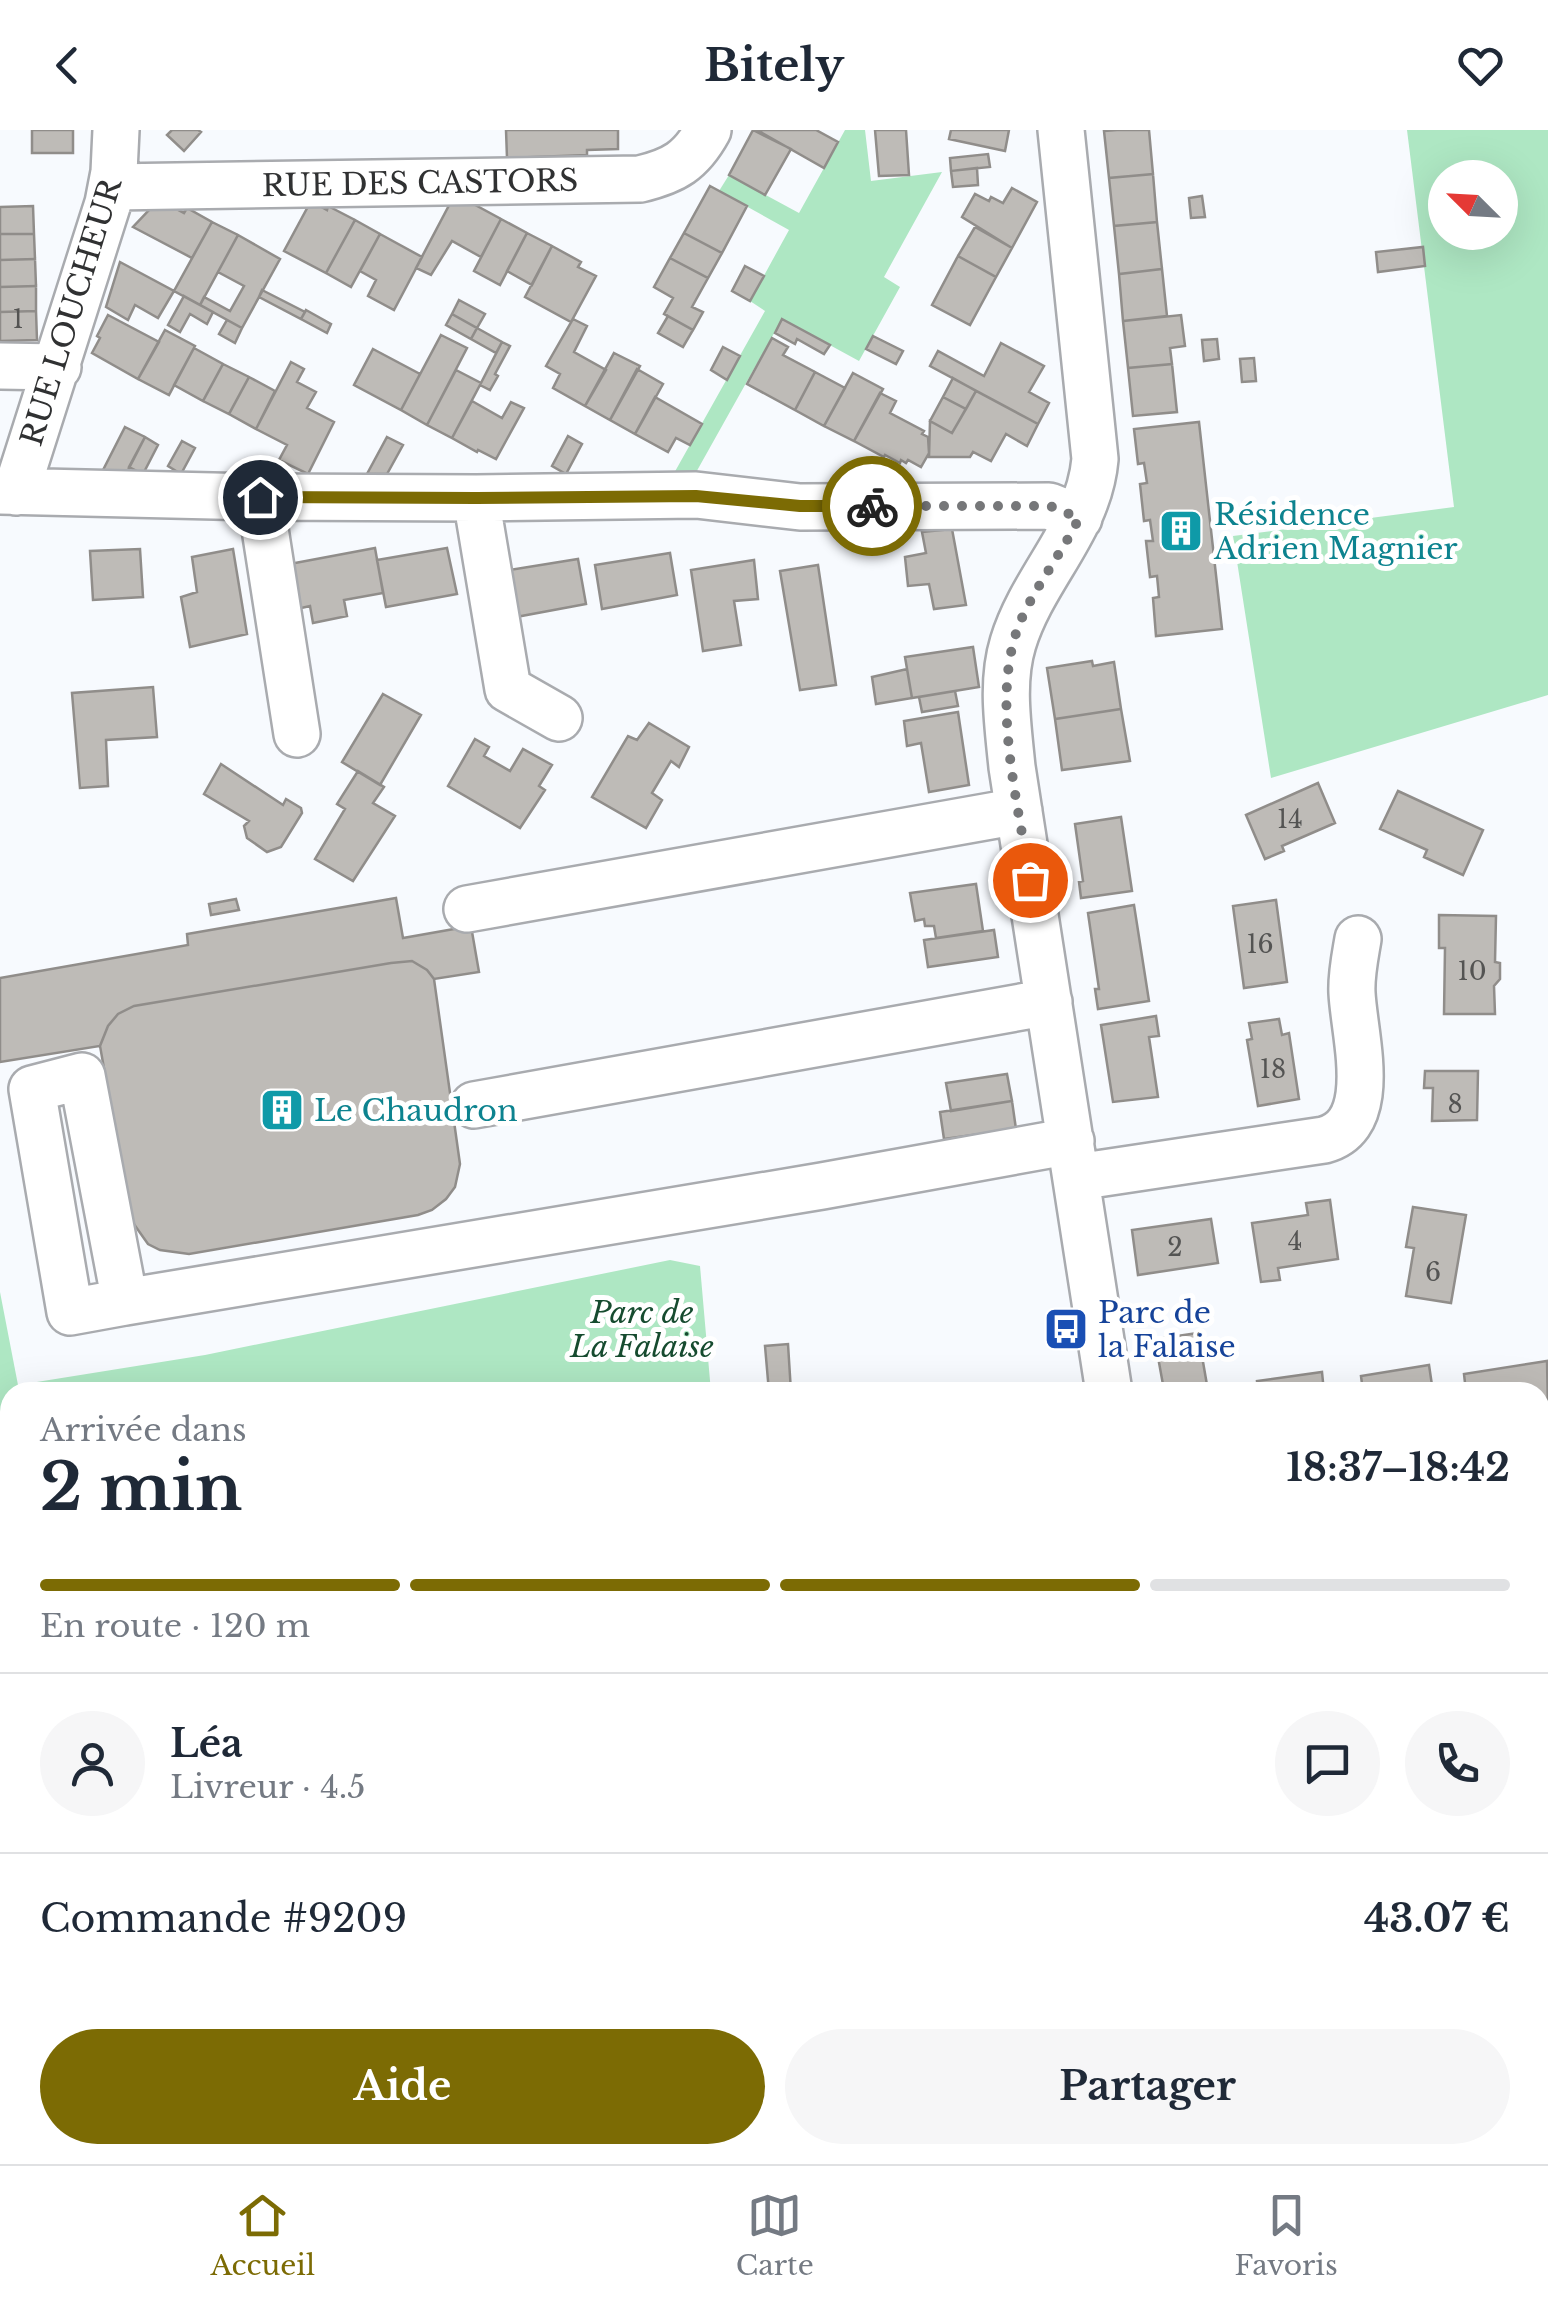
<!DOCTYPE html>
<html lang="fr">
<meta charset="utf-8">
<style>
body{margin:0;font-family:"Libre Baskerville",serif;background:#f6f6f7;color:#1f2937;height:100vh;display:flex;flex-direction:column;font-size:38px;white-space:nowrap}
*{box-sizing:border-box;margin:0}
p{font-size:32px;color:#747a83}
.icon{flex:none;width:55px;height:55px;fill:none;stroke:currentColor;stroke-width:2;stroke-linecap:round;stroke-linejoin:round}
.map{position:relative;flex:1;overflow:hidden}
.drawer{position:absolute;left:0px;top:1252px;width:1550px;height:782px;display:flex;flex-direction:column;background:#fff;border-radius:30px 30px 0 0;box-shadow:0 10px 40px #0002}
.drawer>*{flex:none}
.needle{width:65px;rotate:294deg}
.controls{position:absolute;left:1428px;top:30px;display:grid;gap:20px}
.controls a{display:grid;place-items:center;width:90px;height:90px;border-radius:50%;background:#fff;box-shadow:0 10px 40px #0002;font-size:50px}
.pin{position:absolute;display:grid;place-items:center;width:85px;height:85px;color:#fff;margin:-42px;border:5px solid #fff;border-radius:50%;box-shadow:0 2px 10px #0007}
.courier{position:absolute;display:grid;place-items:center;width:100px;height:100px;margin:-50px;border:8px solid #7c6b04;border-radius:50%;background:#fff;color:#222;box-shadow:0 2px 12px #0007}
.summary em{font-style:normal;font-weight:700}
.summary div{display:flex;flex-direction:column-reverse}
.summary{display:flex;align-items:center;justify-content:space-between;height:170px;padding:0 40px}
h1{font-size:65px;font-weight:700;line-height:75px}
.bar{display:grid;grid-template-columns:repeat(4,1fr);gap:15px 10px;align-content:center;height:120px;padding:0 40px}
.bar i{height:12px;border-radius:8px;background:#e0e1e3}
.bar .selected{background:#7c6b04}
.bar p{grid-column:span 4}
.line{display:flex;align-items:center;gap:25px;padding:0 40px;border-top:2px solid #e0e1e3}
.line div{flex:1}
.round{display:grid;place-items:center;flex:none;width:105px;height:105px;border-radius:52px;background:#f6f6f7}
.primary-button{display:flex;gap:20px;margin-top:auto;padding:20px 40px}
.primary-button a{flex:1;height:115px;border-radius:60px;background:#7c6b04;color:#fff;font-size:40px;font-weight:700;line-height:115px;text-align:center}
.primary-button a+a{background:#f6f6f7;color:#1f2937}
header{display:flex;justify-content:space-between;align-items:center;height:130px;padding:0 40px;background:#fff;font-size:45px;font-weight:700}
.tabs{display:flex;justify-content:space-around;align-items:center;height:140px;border-top:2px solid #e0e1e3;background:#fff;font-size:28px;color:#747a83}
.tabs a{display:grid;justify-items:center;gap:5px}
.tabs .selected{color:#7c6b04}
.map>svg:first-child{display:block}
.green{fill:#aee7c3;fill-rule:evenodd}
.building{fill:#bebbb7;stroke:#908d8a;stroke-width:2.5}
.lines{fill:none;stroke-linecap:round;stroke-linejoin:round}
.minor-casing{stroke:#a9abaf;stroke-width:50}
.minor{stroke:#fff;stroke-width:45}
.done{stroke:#767779;stroke-width:10;stroke-dasharray:0 18}
.route{stroke:#7c6b04;stroke-width:12}
.labels{text-anchor:middle;dominant-baseline:central;stroke-width:10;stroke-linejoin:round;paint-order:stroke}
.number-label{font-size:25px;fill:#545453}
.street-label{font-size:30px;fill:#303132;stroke:#fff}
.culture-label{font-size:30px;fill:#0d838f;stroke:#fff;text-anchor:start}
.park-label{font-size:30px;font-style:italic;fill:#164b2f;stroke:#fff}
.transit-label{font-size:30px;fill:#164399;stroke:#fff;text-anchor:start}
</style>
<header><svg class="icon" aria-label="back" viewBox="0 0 24 24"><path d="M15 5l-7 7 7 7"/></svg>Bitely<svg class="icon" aria-label="heart" viewBox="0 0 24 24"><path d="M12 20l-8-8c-3-5 5-10 8-4 3-6 11-1 8 4z"/></svg></header>
<div class="map">
<svg width="1548" height="2034" viewBox="0 0 1548 2034">
<rect width="100%" height="100%" fill="#f7fafe"/>
<!-- green -->
<path class="green" d="M845,0H865L871,51L942,42L884,147L900,157L859,231L782,189L694,346L673,345L765,181L750,171L789,100L719,61L729,45L799,83Z
M1407,0H1548V565L1271,648L1233,406L1454,377ZM1445,48H1500V102H1445Z
M670,1130L700,1136L711,1262H10V2025H948L950,2034H0V1162L18,1255L205,1225Z"/>
<!-- building -->
<path class="building" d="M32,0H73V23H32Z
M172,0H198L201,2L184,21L167,5Z
M506,0H618V19L587,20V25L507,28Z
M753,0L791,19L765,65L729,45Z
M757,0H816L838,12L824,38Z
M875,0H906L909,45L879,46Z
M951,0H1009L1005,21L949,9Z
M1117,0H1149L1153,44L1109,48L1104,1Z
M988,24L990,37L951,41L950,28Z
M977,38L978,55L953,57L951,41Z
M1153,44L1157,92L1114,96L1109,48Z
M710,56L747,76L722,123L684,103Z
M1012,58L1037,72L1012,118L962,87L975,64L989,71L991,67L1003,73Z
M455,64L501,89L481,127L452,111L431,145L416,138Z
M1202,66L1205,87L1191,88L1189,68Z
M311,71L327,80L328,76L355,90L326,143L284,121Z
M167,74L184,83L187,78L212,92L192,128L133,97L152,77Z
M33,76L34,104H0V77Z
M501,89L527,103L500,155L474,141Z
M355,90L380,104L351,157L326,143Z
M212,92L238,105L200,175L174,161Z
M1157,92L1162,139L1119,144L1114,96Z
M975,97L1012,118L996,147L958,126Z
M527,103L552,116L532,155L507,141Z
M684,103L722,123L708,148L670,128Z
M0,104H34L35,129L0,130Z
M380,104L422,127L394,180L368,166L376,150L360,141Z
M238,105L280,129L242,198L200,175L204,167L230,181L244,156L218,142Z
M552,116L581,132L578,137L596,146L571,192L525,167Z
M1423,117L1425,136L1378,142L1376,122Z
M958,126L996,147L970,195L932,175Z
M670,128L708,148L692,177L703,182L693,200L664,184L673,168L654,157Z
M35,129L36,156L0,157V130Z
M120,132L174,161L158,188L135,175L128,190L106,177Z
M745,136L764,146L750,171L732,161Z
M1162,139L1167,186L1123,191L1119,144Z
M36,156V181L0,182V157Z
M262,160L305,182L301,189L259,167Z
M184,166L213,182L207,194L190,184L180,202L168,195Z
M459,170L485,184L477,198L452,184Z
M306,180L331,194L327,203L301,189Z
M36,181L37,210L0,211V182Z
M452,184L477,198L471,209L446,195Z
M108,185L159,212L138,249L92,223L100,208L97,206Z
M1181,185L1185,216L1170,218L1172,234L1128,238L1123,191Z
M668,186L693,200L683,217L658,203Z
M573,189L587,196L574,222L606,240L585,276L553,258L560,244L546,236Z
M782,189L830,215L824,224L797,209L795,214L775,203Z
M227,190L242,198L235,213L219,204Z
M477,198L502,212L496,223L471,209Z
M165,200L195,216L169,265L138,249Z
M441,205L467,218L427,295L401,280Z
M873,206L903,221L896,234L866,219Z
M772,208L788,217L783,225L815,242L795,280L747,254Z
M1217,209L1219,229L1204,231L1202,210Z
M502,212L510,216L495,244L498,246L490,260L480,255Z
M1001,213L1044,236L1029,262L1049,273L1038,294L930,236L938,221L984,246Z
M723,217L740,226L727,250L711,240Z
M194,218L223,234L203,271L174,255Z
M373,219L420,244L401,280L354,255Z
M614,223L640,236L610,290L585,276Z
M1254,228L1256,251L1242,252L1240,229Z
M291,232L304,239L297,252L316,262L307,278L334,292L308,344L279,330L287,315L256,299Z
M223,234L249,247L229,284L203,271Z
M1172,234L1177,282L1133,286L1128,238Z
M637,239L663,254L635,304L610,290Z
M456,240L481,253L452,308L427,295Z
M815,242L845,258L824,296L795,280Z
M853,243L883,259L854,311L824,296Z
M249,247L275,261L256,299L229,284Z
M953,248L976,261L966,279L943,267Z
M976,261L1038,294L1027,316L1006,304L991,331L973,322L970,327H929L930,291L952,303Z
M880,263L896,271L890,283L924,301L922,304L928,307L929,323L921,337L908,330L906,333L901,330L900,333L885,325L884,327L854,311Z
M655,267L702,294L690,315L676,308L668,322L635,304Z
M943,267L966,279L952,303L930,291Z
M472,271L502,288L511,272L524,278L496,329L478,320L477,322L452,308Z
M1199,292L1222,499L1156,506L1153,468L1159,467L1157,446L1150,447L1146,411H1153L1150,390L1144,391L1140,354L1147,353L1144,333L1138,334L1134,299Z
M125,297L145,307L126,344H101Z
M568,306L582,314L566,344L552,336Z
M145,307L158,315L143,344L129,337Z
M387,307L403,315L387,344H367Z
M182,311L195,318L181,344L168,336Z
M952,399L966,475L934,479L929,454L908,456L905,427L926,423L922,402Z
M375,418L383,463L344,470L347,486L313,493L310,476L288,481L279,436Z
M447,418L457,464L386,477L377,430Z
M140,419L143,467L93,470L90,421Z
M233,419L247,504L190,517L181,467L197,462L192,427Z
M670,423L677,465L602,479L595,435Z
M578,429L586,474L516,487L497,442Z
M754,430L758,469L734,471L741,515L703,521L691,440Z
M818,435L836,555L800,560L780,441Z
M973,517L979,557L912,568L905,527Z
M1092,531L1093,536L1114,532L1121,579L1055,589L1047,538Z
M907,539L912,568L876,574L872,547Z
M153,557L157,607L106,610L108,656L80,658L72,563Z
M955,561L958,576L922,582L919,567Z
M383,564L421,585L380,655L342,632Z
M1121,579L1130,631L1062,640L1055,589Z
M958,582L969,655L929,662L921,613L907,616L904,591Z
M649,593L689,617L679,637L671,631L652,663L662,670L646,698L592,667L628,606L637,610Z
M475,609L489,617L484,626L510,641L523,619L552,635L539,656L545,660L520,698L448,656Z
M221,634L283,675L286,669L301,678L302,683L281,717L267,722L247,708L244,696L249,691L204,664Z
M358,641L384,657L373,673L395,686L353,751L315,729L345,679L337,674Z
M1318,653L1335,693L1282,716L1284,721L1265,729L1246,685Z
M1398,661L1483,700L1463,745L1424,727L1427,720L1380,699Z
M1121,687L1132,761L1081,768L1079,752L1083,751L1075,694Z
M976,754L983,801L936,808L934,796H925L924,789L915,791L910,763Z
M396,768L403,808L471,796L479,842L434,849L427,840L412,831L391,833L134,876L118,884L108,896L100,916L0,932V848L188,815L187,804Z
M236,769L239,780L211,785L209,774Z
M1276,770L1287,852L1244,858L1233,776Z
M1134,775L1149,871L1098,879L1095,859H1099L1088,783Z
M1439,785L1496,786L1495,832L1500,833V849L1494,856L1495,884H1444L1445,818H1439Z
M994,800L998,827L928,837L924,810Z
M412,831L427,840L434,849L460,1034L455,1057L446,1069L432,1080L418,1085L189,1124L160,1120L148,1114L131,1090L100,916L108,896L118,884L134,876L391,833Z
M1156,886L1159,906L1149,907L1158,967L1113,972L1101,895Z
M1279,889L1282,905L1289,903L1299,969L1258,976L1247,910L1252,909L1249,893Z
M1425,941H1478L1477,990L1432,991L1433,958H1424Z
M1007,944L1012,971L951,981L946,953Z
M1012,971L1016,999L944,1009L940,982Z
M1330,1070L1338,1129L1278,1138L1280,1150L1261,1152L1252,1093L1308,1085L1306,1073Z
M1413,1077L1466,1085L1451,1173L1406,1166L1414,1118L1406,1117Z
M1211,1089L1218,1133L1138,1145L1132,1100Z
M1198,1203L1207,1255L1164,1260L1158,1227L1153,1228L1150,1210Z
M788,1214L791,1262H769L765,1216Z
M1547,1231L1548,1280L1540,1281V1262H1466L1464,1244Z
M1429,1235L1433,1262H1363L1361,1246Z
M1322,1242L1324,1262H1258L1257,1251Z
M1548,1519V1577L1540,1578V1561L1545,1560L1544,1551H1541L1540,1547V1520Z
M406,2025H442L444,2034H378L377,2031Z
M1025,2025H1071L1075,2034H1028Z
M1376,2025H1430L1431,2027L1420,2034H1381Z"/>
<g class="lines">
<defs>
<path id="minor" d="M1061,0L1095,329C1089,399 1033,447 1013,513C1001,552 1008,596 1012,637L1109,1262
M112,57L640,49C674,41 691,31 708,0
M0,236L58,237
M0,361L260,367L476,368L696,365L800,377L1049,376L1079,388
M16,362L108,73L114,42L116,0
M260,367L297,604
M476,368L508,559L559,588
M467,779L1019,681
M474,975L1049,872
M1077,1047L1324,1010C1381,995 1354,906 1352,863C1351,845 1355,827 1358,809
M125,1172L70,1182L32,959L82,946L125,1172L822,1056L1071,1011
M1540,1355H1548
M1540,1934L1548,1944
M1177,2025L1182,2034
M1226,2034L1240,2025"/>
</defs>
<!-- minor casing -->
<use href="#minor" class="minor-casing"/>
<!-- minor -->
<use href="#minor" class="minor"/>
</g>
<g class="lines">
<!-- done -->
<path class="done" d="M872,376H1050L1079,388C1062,423 1037,454 1021,490C989,564 1018,672 1030,750"/>
<!-- route -->
<path class="route" d="M260,367L476,368L696,366L800,376H872"/>
</g>
<!-- icons -->
<defs>
<symbol id="building-square" viewBox="-11 -11 22 22"><rect x="-9" y="-9" width="18" height="18" rx="4" fill="#0f9aa8" stroke="#fff"/><path d="M-4-6H4V6H1V3H-1V6H-4ZM-2.5-4.3h1.7v1.8h-1.7ZM.8-4.3h1.7v1.8H.8ZM-2.5-1h1.7V.8h-1.7ZM.8-1h1.7V.8H.8Z" fill="#fff"/></symbol>
<symbol id="bus-square" viewBox="-11 -11 22 22"><rect x="-9" y="-9" width="18" height="18" rx="4" fill="#1a4fb4" stroke="#fff"/><path d="M-5-6H5V4H4V6H2V4H-2V6H-4V4H-5ZM-3.5-4V0h7V-4ZM-3.5 1.2v1.5H-2V1.2ZM2 1.2v1.5H3.5V1.2Z" fill="#fff"/></symbol>
</defs>
<g fill-rule="evenodd">
<use href="#building-square" x="1156" y="376" width="50" height="50"/>
<use href="#building-square" x="257" y="955" width="50" height="50"/>
<use href="#bus-square" x="1041" y="1174" width="50" height="50"/>
</g>
<g class="labels">
<!-- number labels -->
<g class="number-label">
<text x="18" y="189">1</text>
<text x="1290" y="689">14</text>
<text x="1260" y="814">16</text>
<text x="1472" y="841">10</text>
<text x="1273" y="939">18</text>
<text x="1455" y="974">8</text>
<text x="1295" y="1111">4</text>
<text x="1175" y="1117">2</text>
<text x="1433" y="1142">6</text>
</g>
<!-- street labels -->
<g class="street-label">
<text transform="translate(420 53) rotate(-1)">RUE DES CASTORS</text>
<text transform="translate(71 182) rotate(-73)">RUE LOUCHEUR</text>
</g>
<!-- culture labels -->
<g class="culture-label">
<text x="1214" y="384">Résidence<tspan x="1214" dy="34">Adrien Magnier</tspan></text>
<text x="314" y="980">Le Chaudron</text>
</g>
<!-- park labels -->
<g class="park-label">
<text x="642" y="1182">Parc de<tspan x="642" dy="34">La Falaise</tspan></text>
</g>
<!-- transit labels -->
<g class="transit-label">
<text x="1098" y="1182">Parc de<tspan x="1098" dy="34">la Falaise</tspan></text>
</g>
</g>
</svg>
<div class="controls">
<a><svg class="needle" viewBox="-14 -14 28 28"><path d="M0-13l5 13h-10z" fill="#e53935"/><path d="M0 13l5-13h-10z" fill="#747a83"/></svg></a>
</div>
<div class="pin" style="left:1030px;top:750px;background:#ea580c"><svg class="icon" aria-label="bag" viewBox="0 0 24 24"><path d="M5 8h14l-1 12H6zM9 8a3 3 0 0 1 6 0"/></svg></div>
<div class="pin" style="left:260px;top:367px;background:#1f2937"><svg class="icon" aria-label="home" viewBox="0 0 24 24"><path d="M3 11l9-7 9 7M6 9v11h12V9"/></svg></div>
<div class="courier" style="left:872px;top:376px"><svg class="icon" aria-label="bike" viewBox="0 0 24 24"><circle cx="6" cy="16" r="4"/><circle cx="18" cy="16" r="4"/><path d="M6 16l4-8h5l3 8M10 8l3 8H6M13 5h3"/></svg></div>
<section class="drawer">
<div class="summary"><div><h1>2 min</h1><p>Arrivée dans</p></div><em>18:37–18:42</em></div>
<div class="bar"><i class="selected"></i><i class="selected"></i><i class="selected"></i><i></i><p>En route · 120 m</p></div>
<div class="line" style="height:180px"><a class="round"><svg class="icon" aria-label="person" viewBox="0 0 24 24"><circle cx="12" cy="8" r="4"/><path d="M4 21q1-7 8-7t8 7"/></svg></a><div><b>Léa</b><p>Livreur · 4.5</p></div><a class="round"><svg class="icon" aria-label="chat" viewBox="0 0 24 24"><path d="M4 5h16v11H9l-5 4z"/></svg></a><a class="round"><svg class="icon" aria-label="phone" viewBox="0 0 24 24"><path d="M5 4h4l2 5-3 2q2 4 5 5l2-3 5 2v4C11 20 4 13 5 4z"/></svg></a></div>
<div class="line" style="height:130px"><div>Commande #9209</div><b>43.07 €</b></div>
<div class="primary-button"><a>Aide</a><a>Partager</a></div>
</section>
</div>
<nav class="tabs">
<a class="selected"><svg class="icon" aria-label="home" viewBox="0 0 24 24"><path d="M3 11l9-7 9 7M6 9v11h12V9"/></svg>Accueil</a>
<a><svg class="icon" aria-label="map" viewBox="0 0 24 24"><path d="M3 6l6-2 6 2 6-2v14l-6 2-6-2-6 2zM9 4v14M15 6v14"/></svg>Carte</a>
<a><svg class="icon" aria-label="saved" viewBox="0 0 24 24"><path d="M7 4h10v16l-5-4-5 4z"/></svg>Favoris</a>
</nav>
